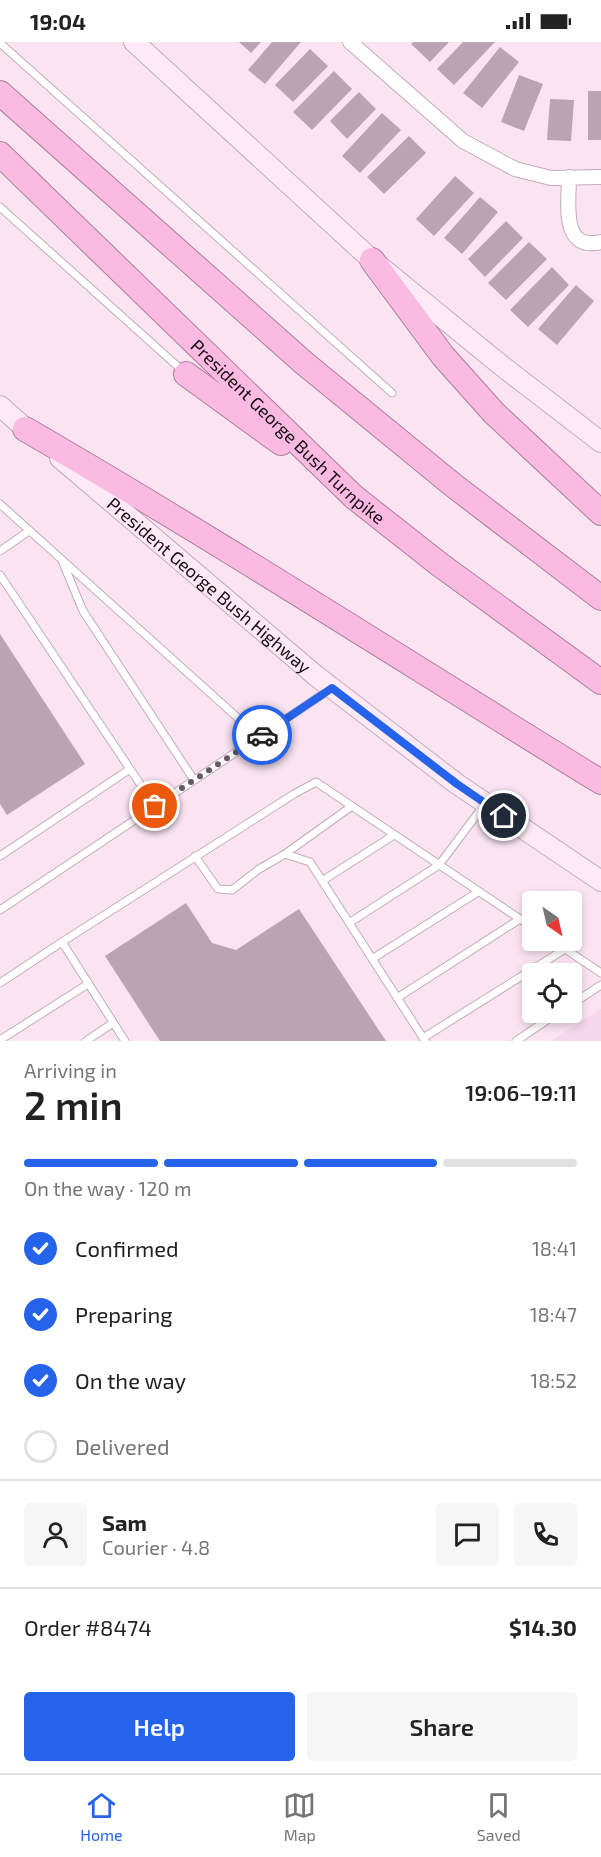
<!DOCTYPE html>
<meta charset="utf-8">
<style>
body{margin:0;font-family:"Exo 2",sans-serif;background:#f6f6f6;color:#222;height:100vh;display:flex;flex-direction:column;font-size:22px;white-space:nowrap}
*{box-sizing:border-box;margin:0}
p{font-size:20px;color:#767676}
.icon{flex:none;width:33px;height:33px;fill:none;stroke:currentColor;stroke-width:2;stroke-linecap:round;stroke-linejoin:round}
.map{position:relative;height:999px;overflow:hidden}
.panel{display:flex;flex-direction:column;background:#fff;flex:1}
.panel>*{flex:none}
.needle{width:39px;rotate:146deg}
.controls{position:absolute;left:522px;top:849px;display:grid;gap:12px}
.controls a{display:grid;place-items:center;width:60px;height:60px;border-radius:6px;background:#fff;box-shadow:0 3px 9px #0003;font-size:30px}
.pin{position:absolute;display:grid;place-items:center;width:51px;height:51px;color:#fff;margin:-26px;border:3px solid #fff;border-radius:50%;box-shadow:0 2px 6px #0007}
.courier{position:absolute;display:grid;place-items:center;width:60px;height:60px;margin:-30px;border:4px solid #2563eb;border-radius:50%;background:#fff;color:#222;box-shadow:0 2px 8px #0007}
.head em{font-style:normal;font-weight:600}
.head div{display:flex;flex-direction:column-reverse}
.head{display:flex;align-items:center;justify-content:space-between;height:102px;padding:0 24px}
h1{font-size:39px;font-weight:600;line-height:45px}
.bar{display:grid;grid-template-columns:repeat(4,1fr);gap:9px 6px;align-content:center;height:72px;padding:0 24px}
.bar i{height:8px;border-radius:4px;background:#e0e0e0}
.bar .active{background:#2563eb}
.bar p{grid-column:span 4}
.line{display:flex;align-items:center;gap:15px;padding:0 24px;border-top:2px solid #e0e0e0}
.line div{flex:1}
.round{display:grid;place-items:center;flex:none;width:63px;height:63px;border-radius:6px;background:#f6f6f6}
ol{padding:0 24px;list-style:none}
li{display:flex;align-items:center;gap:18px;height:66px}
li p{margin-inline-start:auto}
li .icon{padding:6px;border-radius:50%;background:#2563eb;color:#fff;stroke-width:4}
li:last-child{color:#767676}
li i{width:33px;height:33px;border:3px solid #e0e0e0;border-radius:50%}
.cta{display:flex;gap:12px;margin-top:auto;padding:12px 24px}
.cta a{flex:1;height:69px;border-radius:6px;background:#2563eb;color:#fff;font-size:24px;font-weight:600;line-height:69px;text-align:center}
.cta a+a{background:#f6f6f6;color:#222}
.status{display:flex;justify-content:space-between;align-items:center;height:42px;padding:0 30px;background:#fff;direction:ltr}
.status svg{height:16px;fill:currentColor}
.tabs{display:flex;justify-content:space-around;align-items:center;height:84px;border-top:2px solid #e0e0e0;background:#fff;font-size:16px;color:#767676}
.tabs a{display:grid;justify-items:center;gap:3px}
.tabs .active{color:#2563eb}
.map>svg:first-child{display:block}
.built{fill:#f5d7e9}
.building{fill:#baa4b1}
.lines{fill:none;stroke-linecap:round;stroke-linejoin:round}
.lane-casing{stroke:#c2acb9;stroke-width:9}
.street-casing{stroke:#c2acb9;stroke-width:16}
.secondary-casing{stroke:#c2acb9;stroke-width:22}
.highway-casing{stroke:#aa7e9a;stroke-width:26}
.lane{stroke:#fff;stroke-width:7}
.street{stroke:#fff;stroke-width:14}
.secondary{stroke:#feeaf6;stroke-width:20}
.highway{stroke:#fabae2;stroke-width:24}
.done{stroke:#665961;stroke-width:6;stroke-dasharray:0 10.8}
.route{stroke:#2563eb;stroke-width:8}
.labels{text-anchor:middle;dominant-baseline:central;stroke-width:4.5;stroke-linejoin:round;paint-order:stroke}
.street-label{font-size:18px;fill:#160e13;stroke:#fff}
</style>
<div class="status"><b>19:04</b><svg viewBox="0 0 49 12"><path d="M0 12V9h3v3zM5 12V6h3v6zM10 12V3h3v9zM15 12V0h3v12zM26 1h20v11H26zM47 4h2v5h-2z"/></svg></div>
<div class="map">
<svg width="601" height="999" viewBox="0 0 601 999">
<rect width="100%" height="100%" fill="#fbe4f2"/>
<!-- built -->
<path class="built" d="M601,967V999H551Z"/>
<!-- building -->
<path class="building" d="M239,0H261L251,11Z
M272,0H301L265,42L248,28Z
M414,0H449L430,20L411,2Z
M463,0H495L454,43L437,27Z
M500,5L519,20L482,66L463,51Z
M310,7L328,24L293,60L275,43Z
M334,29L352,47L312,88L293,70Z
M519,33L543,42L524,89L501,80Z
M588,49H601V98H588Z
M359,50L376,67L347,97L330,79Z
M550,57L574,58L571,99L547,98Z
M382,71L401,88L360,131L342,114Z
M409,94L426,111L384,152L367,135Z
M455,134L474,151L434,194L416,177Z
M480,155L498,170L462,212L444,196Z
M506,179L523,196L485,235L468,217Z
M529,200L547,217L506,258L488,241Z
M552,225L569,243L528,285L510,268Z
M576,243L594,259L557,303L538,287Z
M0,592L85,722L7,773L0,762Z
M186,861L212,901L236,908L299,867L386,999H160L105,914Z"/>
<g class="lines">
<defs>
<path id="lane" d="M0,1L392,351
M0,165L184,330
M0,462L259,695
M0,509L29,489
M63,521L83,569L194,738
M0,533L130,727L0,814
M130,727L155,764
M285,812L352,764
M195,814L218,847L232,848L259,827L285,812L310,820L425,999
M322,839L394,793
M0,868L329,648
M349,881L439,823L484,763
M552,898L601,931
M62,900L294,752L316,740L532,885
M372,917L478,850
M0,941L62,900L125,999
M397,956L520,877
M572,962L601,943
M423,996L565,907
M0,998L88,942
M86,999L113,981
M516,999L559,970"/>
<path id="street" d="M350,0L463,99L515,127L551,136L601,135
M569,135C569,160 560,210 601,200"/>
<g id="secondary">
<path d="M134,0L372,218L502,324L601,400"/>
<path d="M0,364L35,395"/>
<path id="s1" d="M60,416L315,633L457,742L601,839"/>
</g>
<g id="highway">
<path d="M0,51L304,321L453,443L601,556"/>
<path id="s2" d="M0,112L354,455L439,522L601,640"/>
<path d="M372,218L443,314L494,371L601,471"/>
<path d="M186,332L281,401"/>
<path d="M25,387C220,500 409,622 601,740"/>
</g>
</defs>
<!-- lane casing -->
<use href="#lane" class="lane-casing"/>
<!-- street casing -->
<use href="#street" class="street-casing"/>
<!-- secondary casing -->
<use href="#secondary" class="secondary-casing"/>
<!-- highway casing -->
<use href="#highway" class="highway-casing"/>
<!-- lane -->
<use href="#lane" class="lane"/>
<!-- street -->
<use href="#street" class="street"/>
<!-- secondary -->
<use href="#secondary" class="secondary"/>
<!-- highway -->
<use href="#highway" class="highway"/>
</g>
<g class="lines">
<!-- done -->
<path class="done" d="M155,764L262,693"/>
<!-- route -->
<path class="route" d="M262,693L332,646L457,742L504,774"/>
</g>
<g class="labels">
<!-- street labels -->
<g class="street-label">
<text stroke="none"><textPath href="#s2" startOffset="400">President George Bush Turnpike</textPath></text>
<text stroke="none"><textPath href="#s1" startOffset="196">President George Bush Highway</textPath></text>
</g>
</g>
</svg>
<div class="controls">
<a><svg class="needle" viewBox="-14 -14 28 28"><path d="M0-13l5 13h-10z" fill="#e53935"/><path d="M0 13l5-13h-10z" fill="#767676"/></svg></a>
<a><svg class="icon" aria-label="locate" viewBox="0 0 24 24"><circle cx="12" cy="12" r="6"/><path d="M12 2v4M12 18v4M2 12h4M18 12h4"/></svg></a>
</div>
<div class="pin" style="left:155px;top:764px;background:#ea580c"><svg class="icon" aria-label="bag" viewBox="0 0 24 24"><path d="M5 8h14l-1 12H6zM9 8a3 3 0 0 1 6 0"/></svg></div>
<div class="pin" style="left:504px;top:774px;background:#1f2937"><svg class="icon" aria-label="home" viewBox="0 0 24 24"><path d="M3 11l9-7 9 7M6 9v11h12V9"/></svg></div>
<div class="courier" style="left:262px;top:693px"><svg class="icon" aria-label="car" viewBox="0 0 24 24"><path d="M5 17H2v-5l4-1 3-4h7l3 4 3 1v5h-3M9 17h6M6 11h13"/><circle cx="7" cy="17" r="2"/><circle cx="17" cy="17" r="2"/></svg></div>
</div>
<section class="panel">
<div class="head"><div><h1>2 min</h1><p>Arriving in</p></div><em>19:06–19:11</em></div>
<div class="bar"><i class="active"></i><i class="active"></i><i class="active"></i><i></i><p>On the way · 120 m</p></div>
<ol>
<li><svg class="icon" aria-label="check" viewBox="0 0 24 24"><path d="M5 12l5 5 9-10"/></svg>Confirmed<p>18:41</p></li>
<li><svg class="icon" aria-label="check" viewBox="0 0 24 24"><path d="M5 12l5 5 9-10"/></svg>Preparing<p>18:47</p></li>
<li><svg class="icon" aria-label="check" viewBox="0 0 24 24"><path d="M5 12l5 5 9-10"/></svg>On the way<p>18:52</p></li>
<li><i></i>Delivered</li>
</ol>
<div class="line" style="height:108px"><a class="round"><svg class="icon" aria-label="person" viewBox="0 0 24 24"><circle cx="12" cy="8" r="4"/><path d="M4 21q1-7 8-7t8 7"/></svg></a><div><b>Sam</b><p>Courier · 4.8</p></div><a class="round"><svg class="icon" aria-label="chat" viewBox="0 0 24 24"><path d="M4 5h16v11H9l-5 4z"/></svg></a><a class="round"><svg class="icon" aria-label="phone" viewBox="0 0 24 24"><path d="M5 4h4l2 5-3 2q2 4 5 5l2-3 5 2v4C11 20 4 13 5 4z"/></svg></a></div>
<div class="line" style="height:78px"><div>Order #8474</div><b>$14.30</b></div>
<div class="cta"><a>Help</a><a>Share</a></div>
</section>
<nav class="tabs">
<a class="active"><svg class="icon" aria-label="home" viewBox="0 0 24 24"><path d="M3 11l9-7 9 7M6 9v11h12V9"/></svg>Home</a>
<a><svg class="icon" aria-label="map" viewBox="0 0 24 24"><path d="M3 6l6-2 6 2 6-2v14l-6 2-6-2-6 2zM9 4v14M15 6v14"/></svg>Map</a>
<a><svg class="icon" aria-label="saved" viewBox="0 0 24 24"><path d="M7 4h10v16l-5-4-5 4z"/></svg>Saved</a>
</nav>
